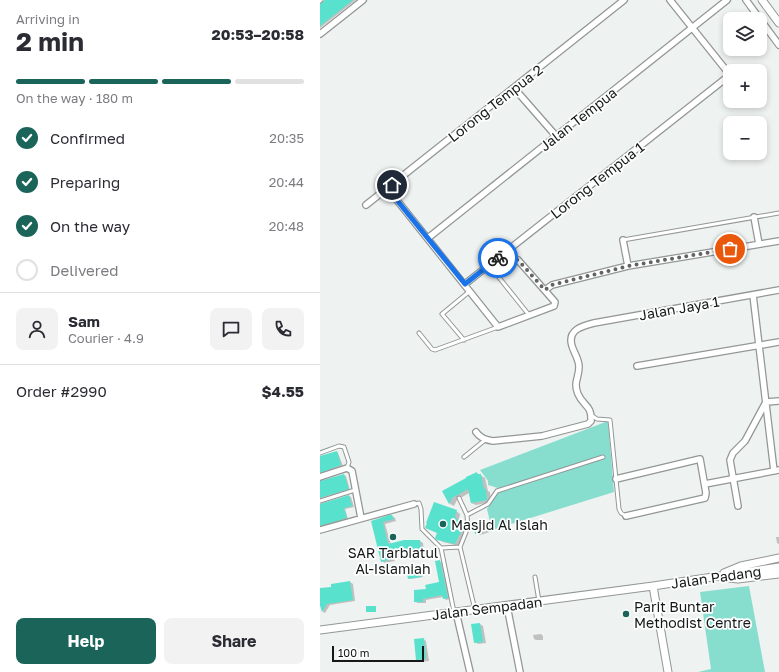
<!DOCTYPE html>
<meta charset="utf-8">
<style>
body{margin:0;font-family:"Golos Text",sans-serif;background:#f2f2f3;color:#2b2b33;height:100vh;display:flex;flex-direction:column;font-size:15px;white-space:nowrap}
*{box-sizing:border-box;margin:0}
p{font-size:13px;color:#7c7c81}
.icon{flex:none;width:22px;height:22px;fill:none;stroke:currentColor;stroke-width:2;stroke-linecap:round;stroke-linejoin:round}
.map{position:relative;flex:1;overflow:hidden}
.drawer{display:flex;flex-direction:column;background:#fff;width:320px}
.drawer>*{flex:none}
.buttons{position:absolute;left:403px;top:12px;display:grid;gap:8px}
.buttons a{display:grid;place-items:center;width:44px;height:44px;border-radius:8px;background:#fff;box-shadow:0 2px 6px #0003;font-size:20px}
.scale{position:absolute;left:12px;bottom:10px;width:92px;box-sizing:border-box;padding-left:4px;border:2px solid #161717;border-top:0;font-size:11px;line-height:14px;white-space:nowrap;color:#161717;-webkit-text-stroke:3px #fcfffe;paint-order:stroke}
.pin{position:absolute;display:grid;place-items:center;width:34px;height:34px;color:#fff;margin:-17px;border:2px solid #fff;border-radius:50%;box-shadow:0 1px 4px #0007}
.courier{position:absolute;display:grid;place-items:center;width:40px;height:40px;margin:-20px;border:3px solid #1a73e8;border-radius:50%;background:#fff;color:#222;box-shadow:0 1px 5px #0007}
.headline em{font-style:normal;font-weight:700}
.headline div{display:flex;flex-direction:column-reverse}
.headline{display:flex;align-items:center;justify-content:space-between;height:68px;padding:0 16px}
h1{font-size:26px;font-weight:700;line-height:30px}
.bar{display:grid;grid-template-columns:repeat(4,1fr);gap:6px 4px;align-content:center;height:48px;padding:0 16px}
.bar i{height:5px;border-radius:3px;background:#e1e1e2}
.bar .selected{background:#1b645a}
.bar p{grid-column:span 4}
.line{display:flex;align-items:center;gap:10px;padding:0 16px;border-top:1px solid #e1e1e2}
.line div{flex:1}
.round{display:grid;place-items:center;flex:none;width:42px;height:42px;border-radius:8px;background:#f2f2f3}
ol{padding:0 16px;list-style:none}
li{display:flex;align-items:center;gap:12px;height:44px}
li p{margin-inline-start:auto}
li .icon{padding:4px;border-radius:50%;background:#1b645a;color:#fff;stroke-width:4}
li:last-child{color:#7c7c81}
li i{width:22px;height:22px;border:2px solid #e1e1e2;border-radius:50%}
.action{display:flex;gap:8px;margin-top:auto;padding:8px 16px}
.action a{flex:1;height:46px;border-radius:8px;background:#1b645a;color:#fff;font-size:16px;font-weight:700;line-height:46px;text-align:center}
.action a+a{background:#f2f2f3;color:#2b2b33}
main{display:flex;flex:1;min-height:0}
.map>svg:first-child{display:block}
.green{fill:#87decf}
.shadow{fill:#0003}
.building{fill:#58e2ce}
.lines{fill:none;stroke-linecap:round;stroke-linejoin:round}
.service-casing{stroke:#929796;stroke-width:5}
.minor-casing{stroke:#929796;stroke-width:8}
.tertiary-casing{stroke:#929796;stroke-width:9}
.service{stroke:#fff;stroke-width:3}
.minor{stroke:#fff;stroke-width:5.5}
.tertiary{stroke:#fff;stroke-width:7}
.done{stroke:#626463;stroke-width:4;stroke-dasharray:0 7.2}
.route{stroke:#1a73e8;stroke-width:5}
.poi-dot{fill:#1b645a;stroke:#fcfffe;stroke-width:1.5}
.labels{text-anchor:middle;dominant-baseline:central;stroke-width:3.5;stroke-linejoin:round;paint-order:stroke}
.street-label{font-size:14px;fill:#161717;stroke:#fcfffe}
.poi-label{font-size:14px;fill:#161717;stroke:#fcfffe;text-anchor:start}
</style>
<main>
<section class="drawer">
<div class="headline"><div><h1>2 min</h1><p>Arriving in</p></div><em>20:53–20:58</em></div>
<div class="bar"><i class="selected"></i><i class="selected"></i><i class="selected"></i><i></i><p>On the way · 180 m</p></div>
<ol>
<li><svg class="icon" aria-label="check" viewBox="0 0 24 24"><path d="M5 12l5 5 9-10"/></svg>Confirmed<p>20:35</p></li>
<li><svg class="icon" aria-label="check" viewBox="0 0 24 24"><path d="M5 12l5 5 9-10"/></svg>Preparing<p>20:44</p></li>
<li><svg class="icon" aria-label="check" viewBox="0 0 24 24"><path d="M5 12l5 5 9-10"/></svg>On the way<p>20:48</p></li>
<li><i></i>Delivered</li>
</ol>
<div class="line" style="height:72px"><a class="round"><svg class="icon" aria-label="person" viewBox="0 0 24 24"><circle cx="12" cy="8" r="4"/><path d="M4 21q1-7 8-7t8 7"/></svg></a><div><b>Sam</b><p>Courier · 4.9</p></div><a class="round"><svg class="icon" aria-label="chat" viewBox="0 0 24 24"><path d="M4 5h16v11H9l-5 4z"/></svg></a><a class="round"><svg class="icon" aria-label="phone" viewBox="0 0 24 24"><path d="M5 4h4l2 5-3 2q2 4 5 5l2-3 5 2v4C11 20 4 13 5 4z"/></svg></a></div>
<div class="line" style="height:52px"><div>Order #2990</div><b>$4.55</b></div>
<div class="action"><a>Help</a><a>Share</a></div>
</section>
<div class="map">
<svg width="459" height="672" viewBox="0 0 459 672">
<rect width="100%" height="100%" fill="#eef2f1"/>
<!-- green -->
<path class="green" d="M288,421L294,492L172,530L167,509L179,491L178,488L168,485V481L160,470Z
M429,586L445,672H378L391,669L380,592Z"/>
<!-- shadow -->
<path class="shadow" d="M5,0H36L0,28V4Z
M17,452L18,453L23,466L0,474V457Z
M157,473L165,478L168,491L170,492L171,502L156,505L151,503L149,493L137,500L134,506L130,504L123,492Z
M24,475L26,476L30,490L1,499L0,500V482Z
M29,496L31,497L34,507L25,509L28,519L0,527V504Z
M136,511L140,514L139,520L143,525V528L147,531L139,546L123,542L118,539Z
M72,516L75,518L76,521L65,524L71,545L84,541H100L103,543L104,551H100V556H91L88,554V551L73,555L75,561L65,563L62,561L52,522Z
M167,523L172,525L173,531L160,535L156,533Z
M456,537H459V544L457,543Z
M119,561L122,563L130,599L126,600L123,597L106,600V603H98L95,602L108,590L120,583Z
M100,573L102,574L103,577L91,579L89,578L88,575Z
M30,582L33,584L35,601L10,605L5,613L3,612L2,607L0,606V589L12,588Z
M160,624L163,626L166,643L158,644L155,642Z
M221,634L223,636V640H216L214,639L213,635Z
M103,639L106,641L109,661L100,662L97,660Z"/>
<!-- building -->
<path class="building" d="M5,0H33L0,26V4Z
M17,451L21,465L0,473V456Z
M157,472V474H161L164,489H166L167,500L151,503L148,489L132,498L129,504L122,491L146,478V477Z
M24,474L29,489L0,498V481Z
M29,495L32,506L24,508L27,518L0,526V504Z
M114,502L137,510L135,517L139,521V525L143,528L135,544L117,540L115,538L117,533L105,528L107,523H106Z
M69,515H72L74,519L63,522L68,544L84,540H100L101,549L97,550V555H87V549L71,553L72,559L61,562L51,521Z
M167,522L170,529L155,534L153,527Z
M120,560L128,598L123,599L122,595L103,599V602H94V590L106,589L105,585L119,582L115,561Z
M100,572L101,577L88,579L87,574Z
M30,581L33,600L7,604L2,612L0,605V588L11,587V584Z
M46,606H56V612H46Z
M160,623L163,642L154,643L151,624Z
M104,638L106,659L96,660L94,639Z"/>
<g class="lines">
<defs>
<path id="service" d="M0,1L1,0
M303,240L459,213
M169,265L209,315
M99,333L112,349L115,350L178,327
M144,340L122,314L150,291
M271,415L277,419L290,420L299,509L301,513L306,516
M0,453L19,446L24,447L29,462L27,468
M144,457L165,440
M139,498L147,515L148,527L140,547L155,610
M0,501L35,490
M94,504L99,503L101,509L102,529L121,548L140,547
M147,515L168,504L177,491L283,457
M121,548L134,612
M215,577L219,601"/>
<path id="minor" d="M426,0L459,45
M0,34L43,0
M194,88L236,136
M72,185L76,199L178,327L234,306L235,302L198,260L183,254
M46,205L304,0
M434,217L439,244
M108,238L407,0
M303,240L308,266
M145,284L410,75L350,0
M225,290L232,285L308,266L459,241
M433,295L454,471
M317,366L459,342
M156,432C160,438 165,440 173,441L222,436L268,424L271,421C272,405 263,406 258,394C253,382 259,378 259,367C259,359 254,353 252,346C247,330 262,326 274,323L459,290
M0,477L27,468L32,471L41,518
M296,479L380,459L386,493L385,498L306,516
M385,484L459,470
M418,506L410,460L413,453L425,441L446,402L459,401
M0,530L94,504
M187,606L200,672
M136,612L150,672"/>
<path id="tertiary" d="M442,0L459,23
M404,573L421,566L459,558
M409,578L418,579L459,574
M333,586L348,672
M0,630L333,586L459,567"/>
</defs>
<!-- service casing -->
<use href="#service" class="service-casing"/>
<!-- minor casing -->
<use href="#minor" class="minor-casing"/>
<!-- tertiary casing -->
<use href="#tertiary" class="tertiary-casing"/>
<!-- service -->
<use href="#service" class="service"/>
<!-- minor -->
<use href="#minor" class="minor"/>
<!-- tertiary -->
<use href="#tertiary" class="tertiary"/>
</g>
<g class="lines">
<!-- done -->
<path class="done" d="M178,258L184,254L198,260L225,290L232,285L308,266L410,249"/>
<!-- route -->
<path class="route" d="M72,185L76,199L145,284L178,258"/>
</g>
<!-- markers -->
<g class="poi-dot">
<circle cx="123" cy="524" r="4"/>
<circle cx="73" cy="537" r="4"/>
<circle cx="306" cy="614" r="4"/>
</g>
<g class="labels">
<!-- street labels -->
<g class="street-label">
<text transform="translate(175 103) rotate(-38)">Lorong Tempua 2</text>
<text transform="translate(258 119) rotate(-38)">Jalan Tempua</text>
<text transform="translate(277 180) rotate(-38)">Lorong Tempua 1</text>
<text transform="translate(359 308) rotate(-10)">Jalan Jaya 1</text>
<text transform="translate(396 577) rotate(-8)">Jalan Padang</text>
<text transform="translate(167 608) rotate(-7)">Jalan Sempadan</text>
</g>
<!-- poi labels -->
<g class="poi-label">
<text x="131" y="524">Masjid Al Islah</text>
<text x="73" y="552" text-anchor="middle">SAR Tarbiatul<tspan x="73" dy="16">Al-Islamiah</tspan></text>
<text x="314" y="606">Parit Buntar<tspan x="314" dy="16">Methodist Centre</tspan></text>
</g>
</g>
</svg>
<div class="buttons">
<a><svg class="icon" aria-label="layers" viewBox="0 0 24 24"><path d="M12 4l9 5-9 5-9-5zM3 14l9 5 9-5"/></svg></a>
<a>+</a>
<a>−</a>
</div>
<div class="scale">100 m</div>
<div class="pin" style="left:410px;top:249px;background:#ea580c"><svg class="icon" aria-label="bag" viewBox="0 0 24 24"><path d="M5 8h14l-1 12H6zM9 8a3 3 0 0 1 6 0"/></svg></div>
<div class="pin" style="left:72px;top:185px;background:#1f2937"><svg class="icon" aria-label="home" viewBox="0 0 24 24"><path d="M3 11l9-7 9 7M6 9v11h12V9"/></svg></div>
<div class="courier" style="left:178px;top:258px"><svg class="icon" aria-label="bike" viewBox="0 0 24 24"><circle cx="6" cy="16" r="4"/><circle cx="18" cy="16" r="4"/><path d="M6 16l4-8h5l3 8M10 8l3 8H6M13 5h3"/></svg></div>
</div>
</main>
